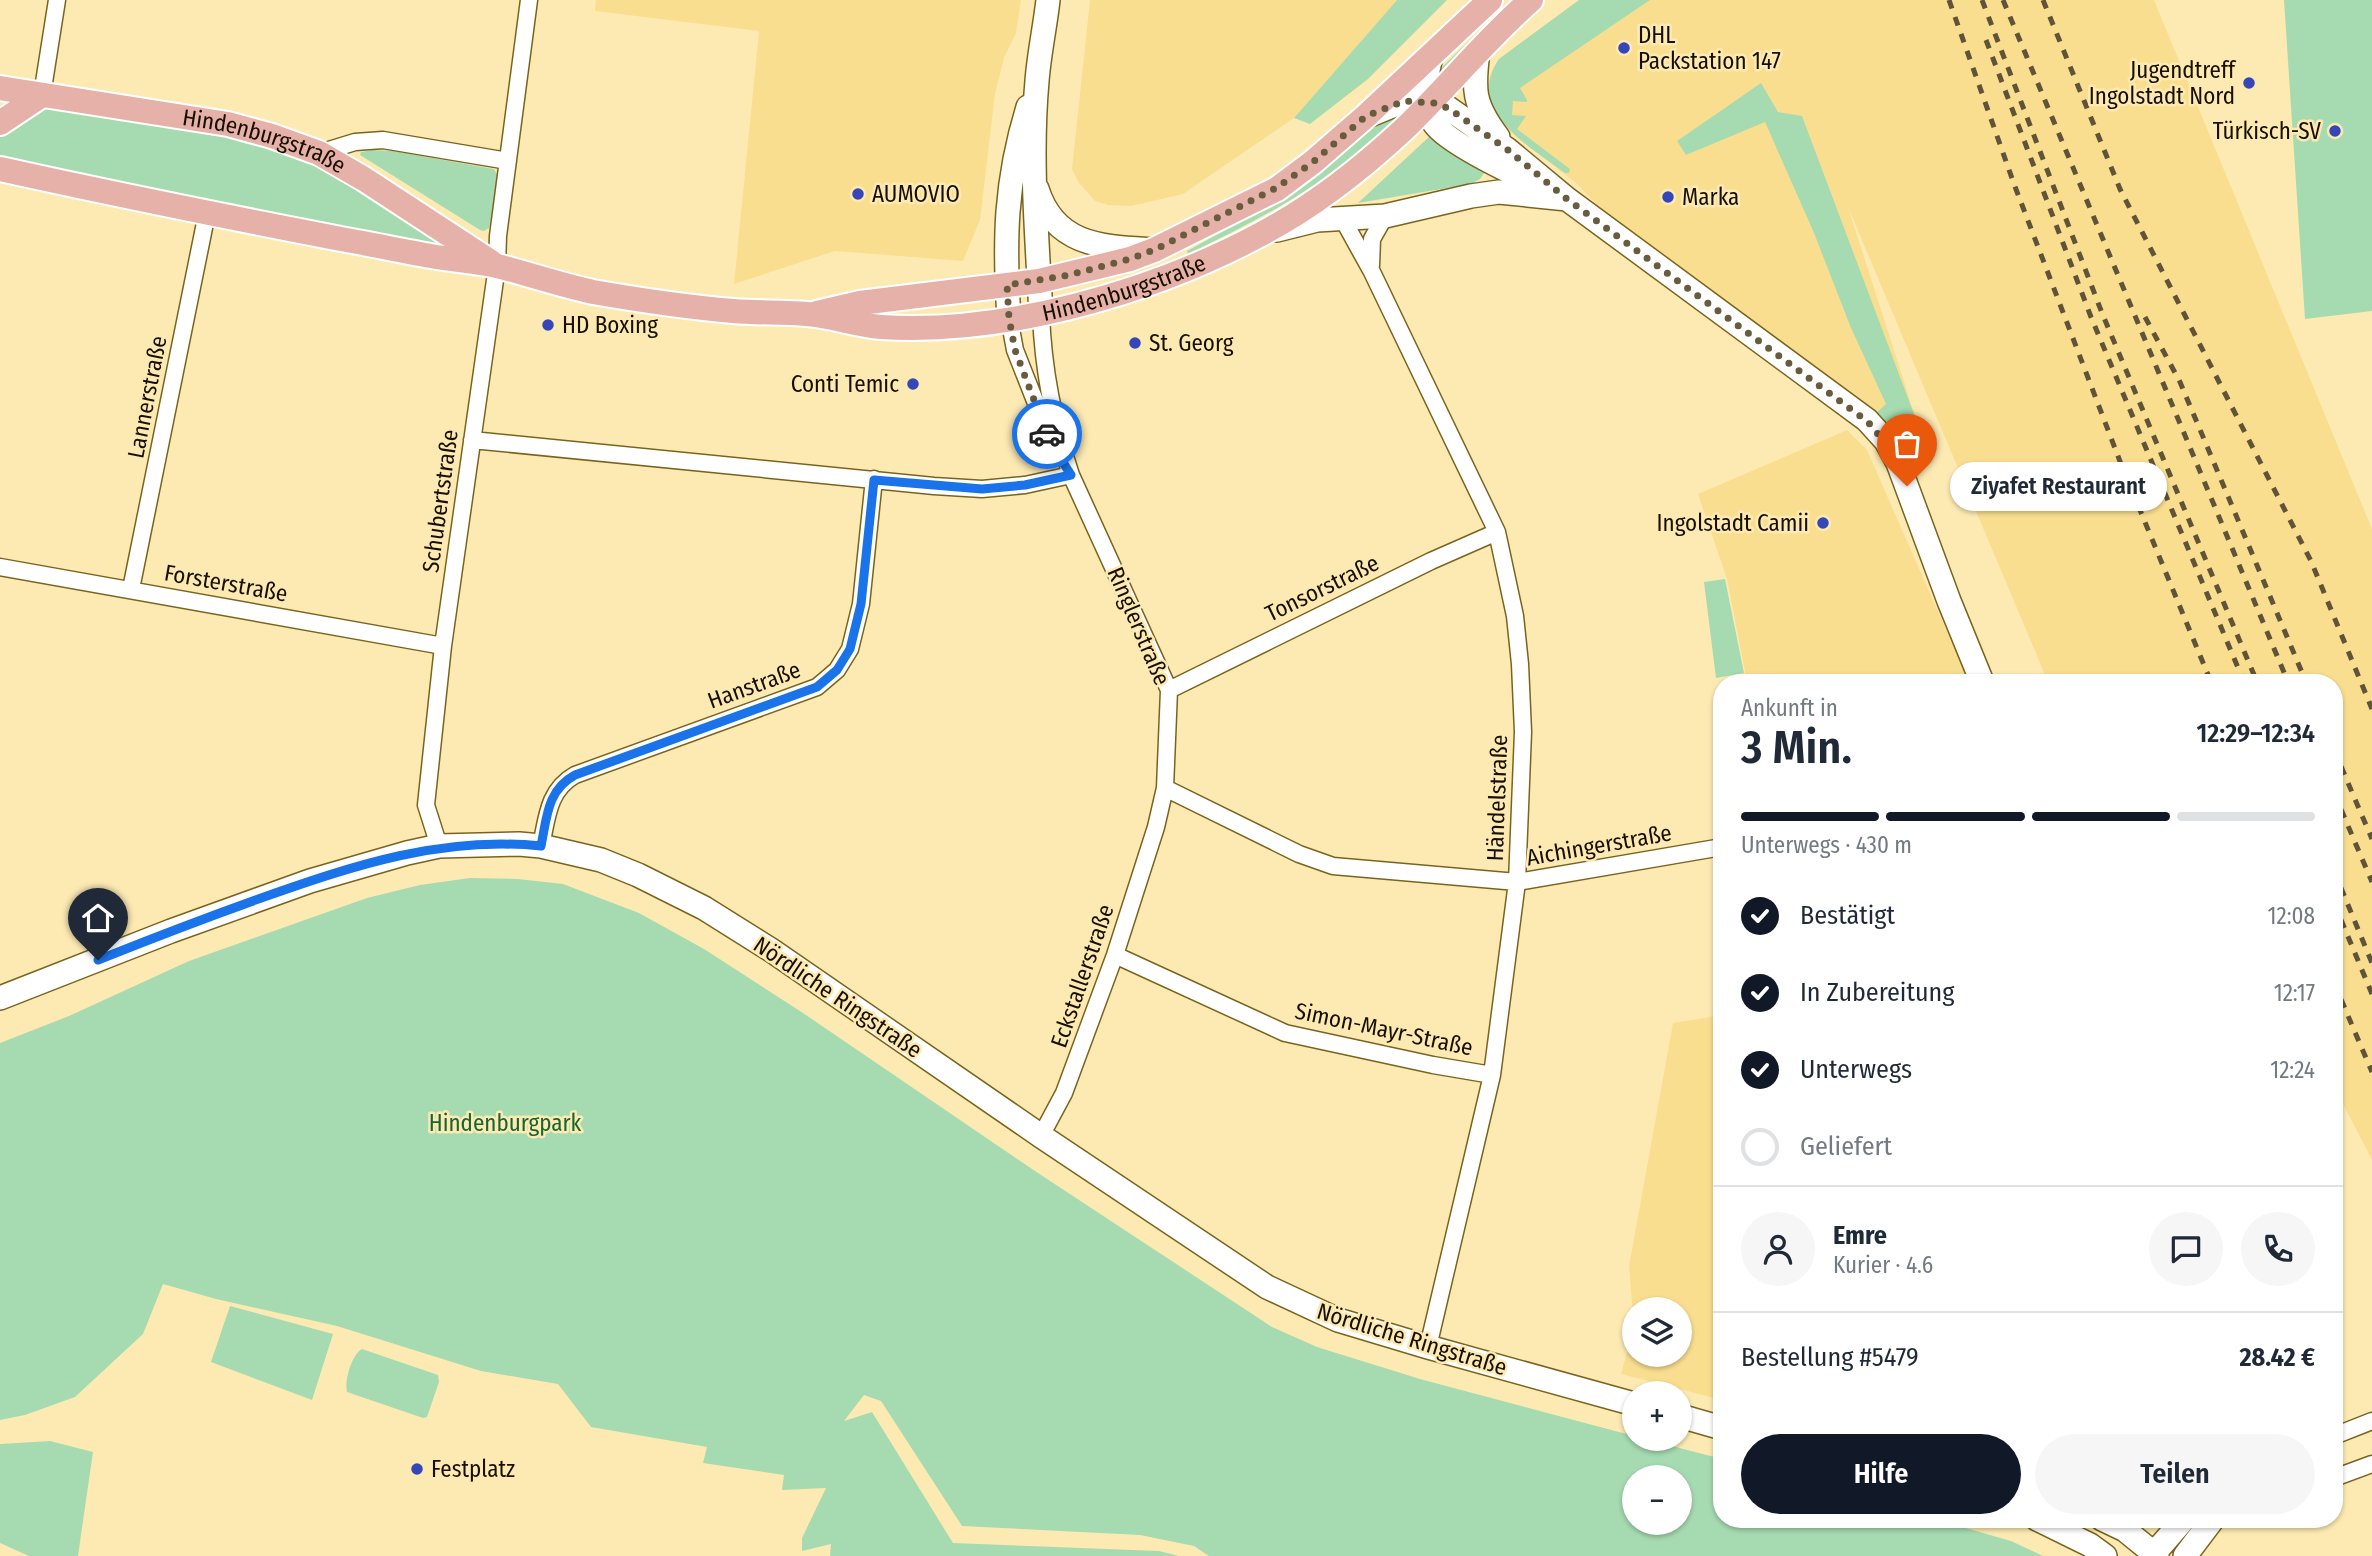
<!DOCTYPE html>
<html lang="de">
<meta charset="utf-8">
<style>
body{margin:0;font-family:"Fira Sans Condensed",sans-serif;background:#f6f6f7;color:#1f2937;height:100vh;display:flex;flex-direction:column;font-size:26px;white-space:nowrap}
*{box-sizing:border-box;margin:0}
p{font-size:23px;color:#747a83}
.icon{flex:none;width:38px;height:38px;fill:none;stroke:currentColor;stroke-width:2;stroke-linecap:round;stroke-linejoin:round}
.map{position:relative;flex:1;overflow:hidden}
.drawer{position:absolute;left:1713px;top:674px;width:630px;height:854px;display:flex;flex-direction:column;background:#fff;border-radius:28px;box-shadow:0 2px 5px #0004}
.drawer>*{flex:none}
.controls{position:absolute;left:1622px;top:1297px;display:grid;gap:14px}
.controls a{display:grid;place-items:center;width:70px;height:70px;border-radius:50%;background:#fff;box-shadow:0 2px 5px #0004;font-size:35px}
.pin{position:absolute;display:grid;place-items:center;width:60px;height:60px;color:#fff;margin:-72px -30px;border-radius:50% 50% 50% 0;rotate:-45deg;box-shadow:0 0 7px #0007}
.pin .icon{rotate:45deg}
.courier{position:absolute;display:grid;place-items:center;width:70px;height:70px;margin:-35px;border:5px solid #1a73e8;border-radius:50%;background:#fff;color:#222;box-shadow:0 2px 9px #0007}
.bubble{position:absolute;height:49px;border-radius:24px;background:#fff;box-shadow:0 2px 5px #0004;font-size:23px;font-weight:600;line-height:49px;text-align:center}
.head em{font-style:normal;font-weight:600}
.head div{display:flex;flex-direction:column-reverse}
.head{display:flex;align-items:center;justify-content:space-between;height:119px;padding:0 28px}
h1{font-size:46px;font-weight:600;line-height:52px}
.bar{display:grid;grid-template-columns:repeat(4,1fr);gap:10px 7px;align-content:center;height:84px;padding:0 28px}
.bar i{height:9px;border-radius:5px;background:#e0e1e3}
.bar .selected{background:#111827}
.bar p{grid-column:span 4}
.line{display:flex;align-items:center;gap:18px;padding:0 28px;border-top:2px solid #e0e1e3}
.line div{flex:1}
.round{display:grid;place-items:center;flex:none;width:74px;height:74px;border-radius:37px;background:#f6f6f7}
ol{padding:0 28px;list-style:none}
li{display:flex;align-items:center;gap:21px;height:77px}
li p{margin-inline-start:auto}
li .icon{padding:7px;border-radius:50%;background:#111827;color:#fff;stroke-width:4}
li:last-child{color:#747a83}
li i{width:38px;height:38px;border:4px solid #e0e1e3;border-radius:50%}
.action{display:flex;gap:14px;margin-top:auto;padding:14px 28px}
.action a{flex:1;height:80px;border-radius:42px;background:#111827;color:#fff;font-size:28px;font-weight:600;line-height:80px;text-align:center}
.action a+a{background:#f6f6f7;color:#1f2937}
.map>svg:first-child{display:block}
.built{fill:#fade90}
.green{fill:#a6dbb1;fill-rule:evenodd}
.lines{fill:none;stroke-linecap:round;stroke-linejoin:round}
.street-casing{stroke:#7a641d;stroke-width:19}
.secondary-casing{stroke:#7a641d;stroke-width:26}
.primary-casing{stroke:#fff;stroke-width:28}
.street{stroke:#fff;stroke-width:16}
.secondary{stroke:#fff;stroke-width:23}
.primary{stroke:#e5b1a8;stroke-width:24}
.rail{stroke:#5f5338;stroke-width:5;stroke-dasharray:9 9;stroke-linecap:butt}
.done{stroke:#685c3f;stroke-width:7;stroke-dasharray:0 12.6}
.route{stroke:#1a73e8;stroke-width:9}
.poi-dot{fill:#3546b8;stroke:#fdeab3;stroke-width:2.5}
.labels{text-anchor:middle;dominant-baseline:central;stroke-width:5;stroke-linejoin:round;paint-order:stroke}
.poi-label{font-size:23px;fill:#180f00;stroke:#fdeab3;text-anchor:start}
.street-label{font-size:23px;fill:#180f00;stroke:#fdeab3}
.park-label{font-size:23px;fill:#156633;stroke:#fdeab3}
</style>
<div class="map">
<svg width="2372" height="1556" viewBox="0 0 2372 1556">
<rect width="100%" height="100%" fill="#fdeab3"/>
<!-- built -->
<path class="built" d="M596,0H1021L1016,33L1004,58L995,94L980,220L963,261L835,251L734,284L759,31L595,11Z
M1090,0H1397L1294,118L1183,194L1131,206L1108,205L1095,201L1079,183L1072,169Z
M1579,0H2154L2372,529V1160L2341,1100L2335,1102L2334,682H2048L1848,207L1917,422L1915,432L1909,434L1890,427L1852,395L1599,207L1576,183L1497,122L1488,94V84L1492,70L1499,59L1515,47Z
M1847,430L1867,450L1969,682H1747L1727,579L1698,494Z
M1722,1015V1400L1621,1374L1634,1327V1354H1680V1309H1634V1327L1629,1266L1673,1023Z"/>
<!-- green -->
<path class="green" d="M1397,0H1447L1368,79L1310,124L1294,118Z
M1511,0H1514L1436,79L1440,69Z
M1579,0H1650L1520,88L1527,100V102L1513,101L1512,115L1526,116L1517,129L1570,169L1569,173H1565C1530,147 1464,110 1499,59Z
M2284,0H2372V311L2305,319Z
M1761,83L1778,112L1802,116L1917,422L1915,432C1899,437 1886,424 1875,414L1886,404L1851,328L1814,233L1765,122L1686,155L1677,141Z
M43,105C140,120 251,127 338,174C373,194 407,220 440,242L434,245L0,157V136Z
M1406,109C1345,174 1268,216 1188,254L1187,251L1269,206L1322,169L1378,121Z
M1431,135L1486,170L1480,179L1471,184L1358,203Z
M373,150L393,151L494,169L499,178L489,228L484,231L480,230L360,155L361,152Z
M1725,579L1744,673L1716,678L1704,582Z
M470,878L518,879L563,884L639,913L704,949L803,1013L1035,1171L1272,1327L1317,1347L1420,1379L1634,1436V1438L1645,1439L1722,1459V1519H1934L2011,1541L2043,1556H1209L1194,1546L1140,1535L962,1526L881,1401L864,1395L844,1421L872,1412L953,1543L1159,1551L1179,1556H830L831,1544L802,1551V1538L826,1488L782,1490L784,1475L703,1463L707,1447L591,1427L558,1384L481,1371L337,1326L216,1299L163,1284L143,1334L75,1397L25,1415L0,1420V1043L69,1016L189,961L367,898L420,885ZM1634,1477H1680V1522H1634Z
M230,1306L333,1334L312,1400L211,1362Z
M362,1349L438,1375L439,1382L427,1417L423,1418L347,1392C344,1381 352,1354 362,1349Z
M50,1441L93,1452L78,1556H29L0,1543V1444Z"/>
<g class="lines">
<defs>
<path id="street" d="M42,95L57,0
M319,153L355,142L383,140L508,161
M1338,217L1346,225L1372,272L1497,532L1515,616L1520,664L1523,732L1517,882L1492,1075L1428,1347
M1371,266L1372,239L1385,216
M1009,318L1015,350L1054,449
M472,440L934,486L982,489L1025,485L1071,475
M0,567L443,646
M131,589L207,213
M1169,690L1431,561L1497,532
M1165,788L1299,854L1333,866L1517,882L1722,847
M439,846L426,805L443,646L497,266L498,236L529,0
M541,846C547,818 548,790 575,775L817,687L837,670L850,649L861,604L874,479
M1115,955L1285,1033L1433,1065L1492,1075
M1041,1136L1064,1093L1115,955L1156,827L1165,788L1169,690L1071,475C1053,421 1043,370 1041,314
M2334,1436L2372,1421
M2334,1478L2372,1464"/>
<path id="secondary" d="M1478,51C1473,90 1473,104 1498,137
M1432,54C1426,74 1421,104 1434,123C1447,143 1512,173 1536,184
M1370,115L1404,101L1434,103L1448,108L1508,150L1567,199L1867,420L1886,441L1898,463L1949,601L1982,682
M1037,189C1055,247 1104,247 1154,250
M1277,230L1317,220L1385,216L1471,196L1499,192L1567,199
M1041,314C1037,236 1030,158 1037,81C1039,54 1045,27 1048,0
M1009,318C1004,241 1005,182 1028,107
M0,998L171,931L310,881L407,853L439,846L519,844L541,846L601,860L638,875L704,908L771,950L1041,1136L1267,1287L1338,1320L1428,1347L1634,1404
M1680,1416L1722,1428
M2037,1519L2090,1545L2105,1556
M2102,1519L2125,1530L2157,1556
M2152,1556L2184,1519
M2185,1556L2213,1519"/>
<g id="primary">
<path id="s1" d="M0,88L228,124L272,136L319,153L364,179L491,262"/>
<path d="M0,123L42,95"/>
<path id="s2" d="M0,169C113,194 227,217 341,239C371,244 401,251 431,256C453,260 475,261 497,266C529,274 560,285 593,292C639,300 686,307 733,311C757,313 782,312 807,314C832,316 856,325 881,327C1005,335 1154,292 1263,233C1314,206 1361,169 1403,130C1447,88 1485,40 1531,0"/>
<path d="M817,313L860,303L1039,281L1130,259L1154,250L1277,189L1313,162L1366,116L1490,0"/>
</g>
</defs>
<!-- street casing -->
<use href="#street" class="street-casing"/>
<!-- secondary casing -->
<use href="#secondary" class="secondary-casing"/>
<!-- primary casing -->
<use href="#primary" class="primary-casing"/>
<!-- street -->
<use href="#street" class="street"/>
<!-- secondary -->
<use href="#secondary" class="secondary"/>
<!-- primary -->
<use href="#primary" class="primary"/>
<!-- rail -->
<path class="rail" d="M1949,0L2014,184L2121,464L2211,682
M1982,0L2102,313L2257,682
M2003,0L2288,682
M2043,0L2120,189L2311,561L2372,709
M1986,40L2091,317L2244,682
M2145,317L2180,382L2306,682
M2334,750L2372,839
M2334,793L2372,882
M2334,871L2372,963
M2334,903L2372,994
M2334,983L2372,1072"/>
</g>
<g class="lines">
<!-- done -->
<path class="done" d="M1047,434L1015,350L1009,318L1007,285L1069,275L1130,259L1154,250L1276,188L1313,162L1366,116L1404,101L1434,103L1448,108L1508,150L1567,199L1867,421C1885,441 1897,460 1907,486"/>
<!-- route -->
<path class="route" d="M98,960C153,938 208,917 264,897C355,865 442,836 541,846C547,817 547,790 575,775L817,687L837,670L850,649L861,604L874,480L982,489L1025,485L1071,475L1053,447L1047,434"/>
</g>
<!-- markers -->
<g class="poi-dot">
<circle cx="1624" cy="48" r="7"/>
<circle cx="2249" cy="83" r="7"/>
<circle cx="2335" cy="131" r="7"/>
<circle cx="858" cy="194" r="7"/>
<circle cx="1668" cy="197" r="7"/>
<circle cx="548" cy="325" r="7"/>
<circle cx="1135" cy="343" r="7"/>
<circle cx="913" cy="384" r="7"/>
<circle cx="1823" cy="523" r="7"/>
<circle cx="417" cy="1469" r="7"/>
</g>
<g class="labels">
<!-- poi labels -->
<g class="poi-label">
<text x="1638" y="35">DHL<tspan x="1638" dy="26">Packstation 147</tspan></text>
<text x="2235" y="70" text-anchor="end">Jugendtreff<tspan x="2235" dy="26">Ingolstadt Nord</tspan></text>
<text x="2321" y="131" text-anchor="end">Türkisch-SV</text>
<text x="872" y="194">AUMOVIO</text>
<text x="1682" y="197">Marka</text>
<text x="562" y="325">HD Boxing</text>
<text x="1149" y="343">St. Georg</text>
<text x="899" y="384" text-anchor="end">Conti Temic</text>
<text x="1809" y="523" text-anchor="end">Ingolstadt Camii</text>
<text x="431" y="1469">Festplatz</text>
</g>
<!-- street labels -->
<g class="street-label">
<text stroke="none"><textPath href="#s1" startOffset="270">Hindenburgstraße</textPath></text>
<text stroke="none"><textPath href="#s2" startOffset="1144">Hindenburgstraße</textPath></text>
<text transform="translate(147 397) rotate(-79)">Lannerstraße</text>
<text transform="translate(440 501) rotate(-82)">Schubertstraße</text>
<text transform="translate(226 583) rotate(10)">Forsterstraße</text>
<text transform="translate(1322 588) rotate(-26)">Tonsorstraße</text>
<text transform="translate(1139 626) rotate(67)">Ringlerstraße</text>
<text transform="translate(754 685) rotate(-20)">Hanstraße</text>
<text transform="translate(1497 798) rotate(-88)">Händelstraße</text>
<text transform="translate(1599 845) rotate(-10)">Aichingerstraße</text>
<text transform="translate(1082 976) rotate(-71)">Eckstallerstraße</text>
<text transform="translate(838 997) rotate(34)">Nördliche Ringstraße</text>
<text transform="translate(1384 1029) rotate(12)">Simon-Mayr-Straße</text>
<text transform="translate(1412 1339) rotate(17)">Nördliche Ringstraße</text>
</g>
<!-- park labels -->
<g class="park-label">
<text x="505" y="1123">Hindenburgpark</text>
</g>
</g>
</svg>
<div class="controls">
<a><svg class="icon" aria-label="layers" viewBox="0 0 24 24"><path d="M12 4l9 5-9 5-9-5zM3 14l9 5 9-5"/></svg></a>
<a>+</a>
<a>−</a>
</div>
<div class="pin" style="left:1907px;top:486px;background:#ea580c"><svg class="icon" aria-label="bag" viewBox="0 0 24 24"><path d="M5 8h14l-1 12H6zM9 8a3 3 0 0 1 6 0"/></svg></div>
<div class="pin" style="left:98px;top:960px;background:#1f2937"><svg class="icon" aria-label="home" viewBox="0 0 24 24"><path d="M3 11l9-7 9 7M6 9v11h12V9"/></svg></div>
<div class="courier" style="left:1047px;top:434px"><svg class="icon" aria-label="car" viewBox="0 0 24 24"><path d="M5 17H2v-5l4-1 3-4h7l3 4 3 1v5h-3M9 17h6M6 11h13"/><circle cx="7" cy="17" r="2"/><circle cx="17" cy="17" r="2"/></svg></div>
<div class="bubble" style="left:1950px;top:462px;width:217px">Ziyafet Restaurant</div>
<section class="drawer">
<div class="head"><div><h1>3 Min.</h1><p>Ankunft in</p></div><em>12:29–12:34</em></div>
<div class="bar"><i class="selected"></i><i class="selected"></i><i class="selected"></i><i></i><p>Unterwegs · 430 m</p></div>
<ol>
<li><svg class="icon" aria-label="check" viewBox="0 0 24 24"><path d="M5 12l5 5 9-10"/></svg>Bestätigt<p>12:08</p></li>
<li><svg class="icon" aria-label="check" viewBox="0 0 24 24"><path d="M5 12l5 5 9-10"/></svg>In Zubereitung<p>12:17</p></li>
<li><svg class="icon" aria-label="check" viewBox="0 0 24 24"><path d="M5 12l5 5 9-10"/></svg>Unterwegs<p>12:24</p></li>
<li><i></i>Geliefert</li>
</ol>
<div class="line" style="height:126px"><a class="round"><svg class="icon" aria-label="person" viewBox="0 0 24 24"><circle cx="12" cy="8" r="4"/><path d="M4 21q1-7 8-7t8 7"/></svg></a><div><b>Emre</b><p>Kurier · 4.6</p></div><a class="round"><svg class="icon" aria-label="chat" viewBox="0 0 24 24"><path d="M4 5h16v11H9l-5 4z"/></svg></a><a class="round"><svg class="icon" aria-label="phone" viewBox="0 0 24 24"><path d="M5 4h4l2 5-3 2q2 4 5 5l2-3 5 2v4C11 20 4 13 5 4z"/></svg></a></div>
<div class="line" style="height:91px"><div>Bestellung #5479</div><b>28.42 €</b></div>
<div class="action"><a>Hilfe</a><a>Teilen</a></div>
</section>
</div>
